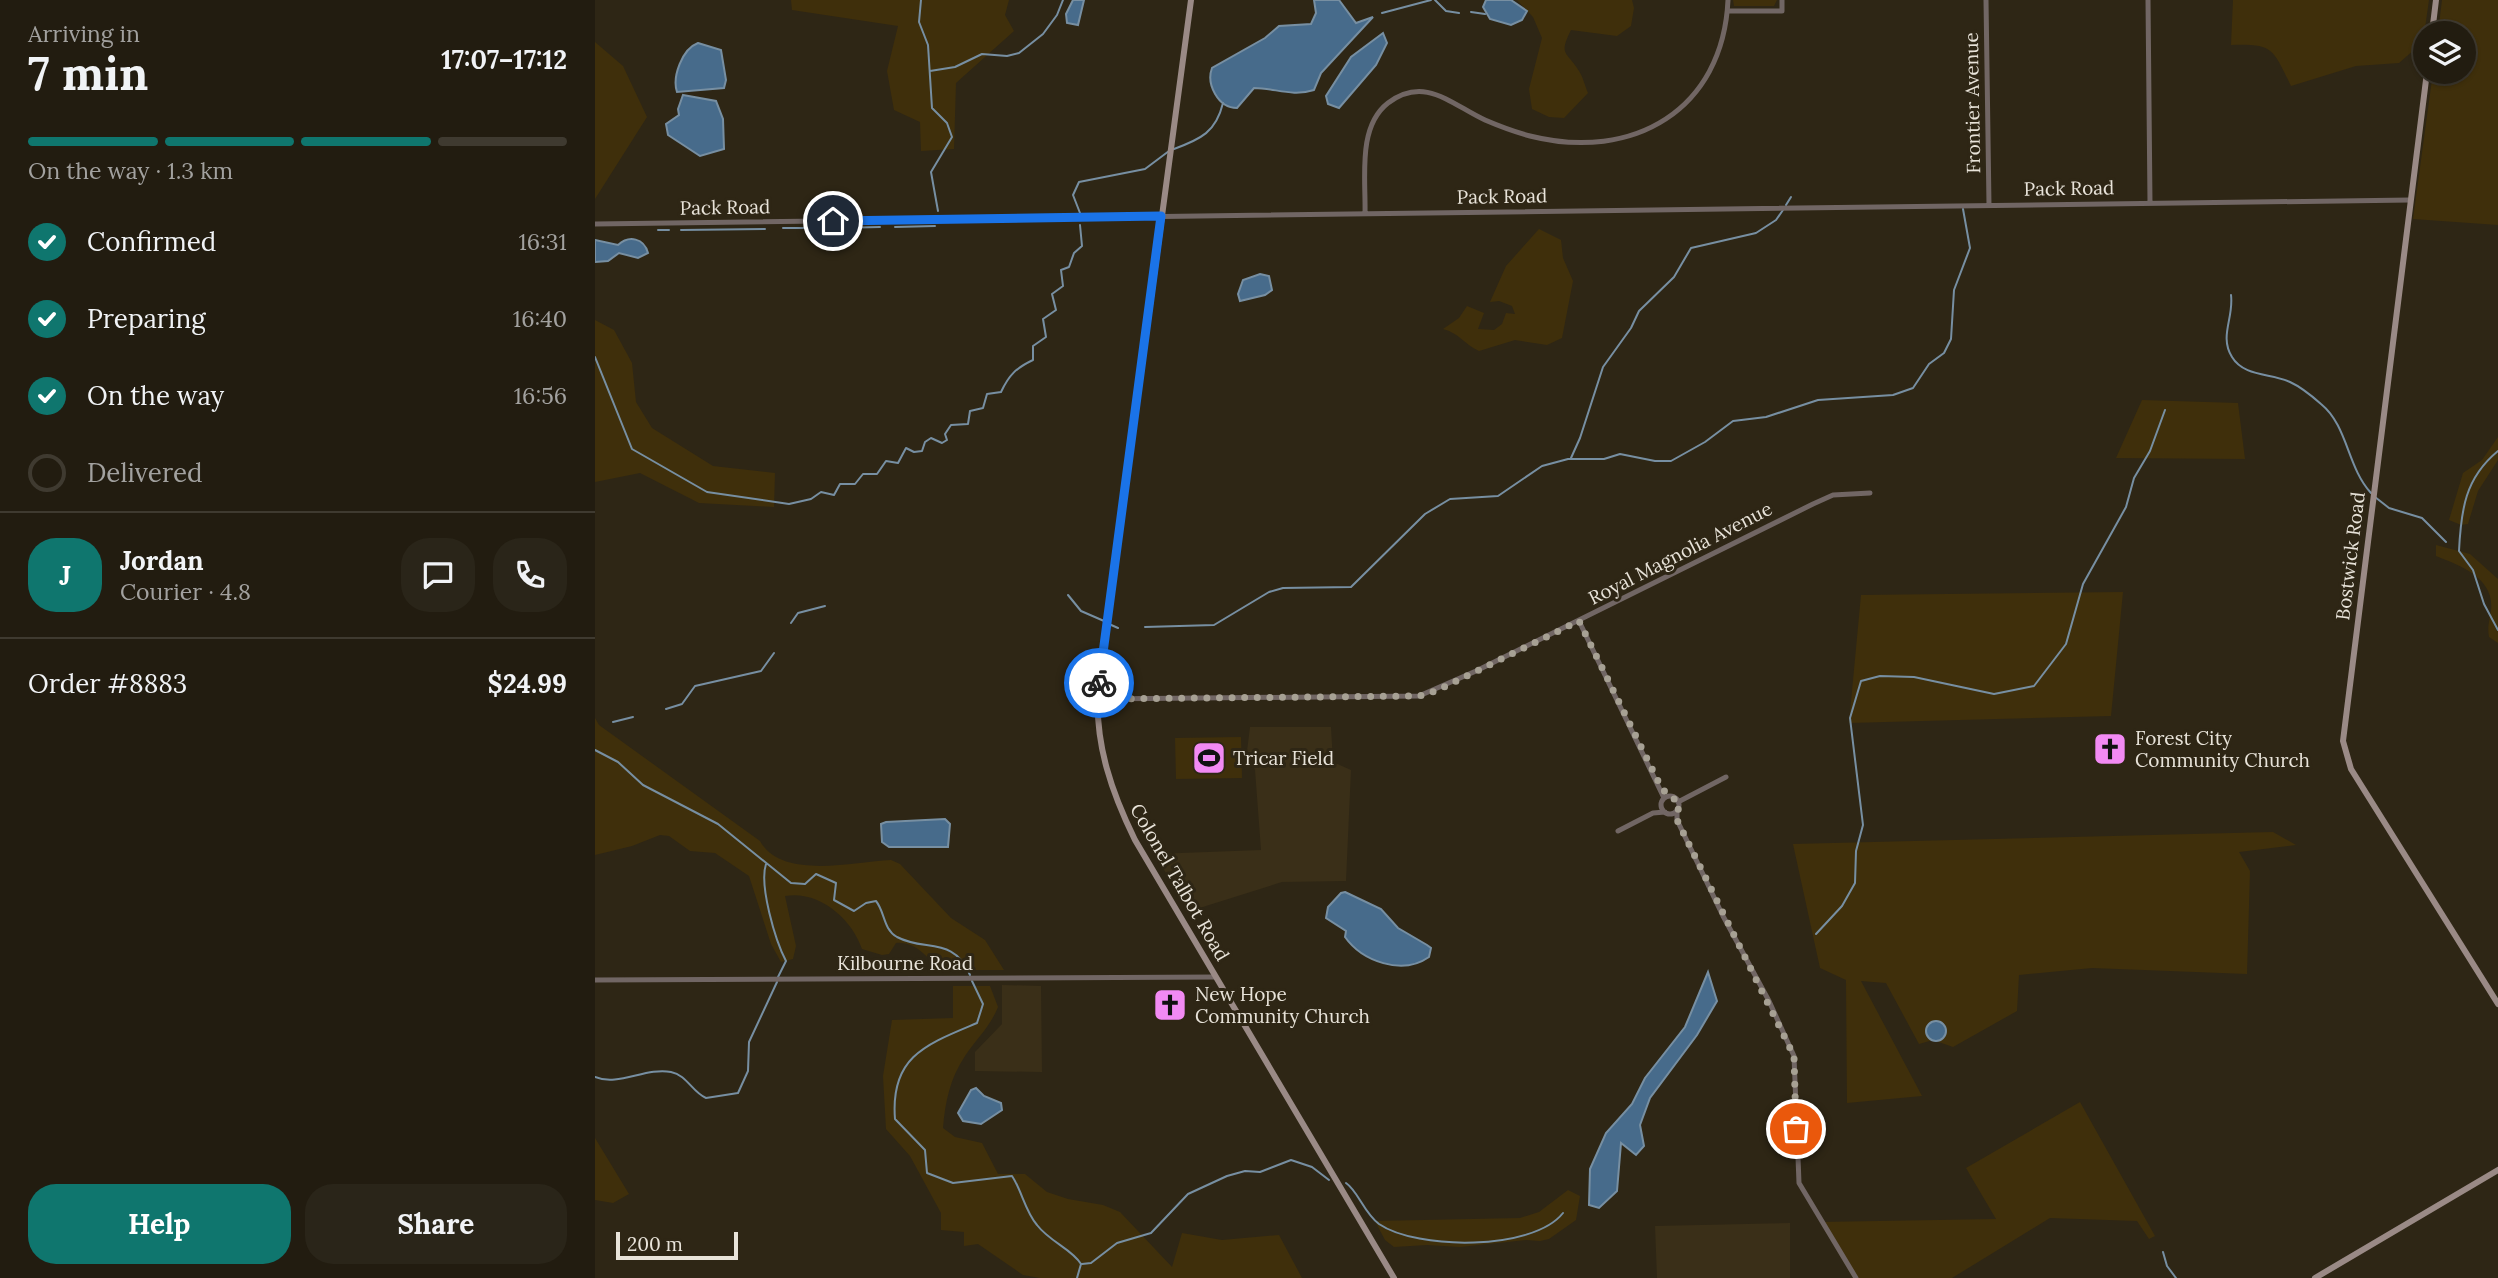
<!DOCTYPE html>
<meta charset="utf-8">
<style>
body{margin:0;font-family:Lora,serif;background:#2a2519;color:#f1f3f6;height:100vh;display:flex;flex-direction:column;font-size:26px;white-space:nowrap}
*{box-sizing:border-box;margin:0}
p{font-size:23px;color:#a2a19f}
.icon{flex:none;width:38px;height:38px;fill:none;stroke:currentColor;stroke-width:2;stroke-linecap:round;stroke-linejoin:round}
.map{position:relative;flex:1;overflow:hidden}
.details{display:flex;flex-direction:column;background:#221c10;width:595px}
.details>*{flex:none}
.tools{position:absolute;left:1818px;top:21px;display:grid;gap:14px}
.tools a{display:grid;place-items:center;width:63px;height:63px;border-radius:50%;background:#221c10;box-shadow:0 2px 5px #0004,0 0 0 2px #3f3a30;font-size:35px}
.scale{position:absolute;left:21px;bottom:18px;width:122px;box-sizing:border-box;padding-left:7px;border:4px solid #e8e3d9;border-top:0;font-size:19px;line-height:24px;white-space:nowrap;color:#e8e3d9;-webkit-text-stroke:5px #2e2615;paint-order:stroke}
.pin{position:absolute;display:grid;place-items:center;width:60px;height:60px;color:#fff;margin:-30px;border:4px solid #fff;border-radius:50%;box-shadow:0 2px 7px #0007}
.courier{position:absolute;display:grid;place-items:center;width:70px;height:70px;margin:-35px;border:5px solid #1a73e8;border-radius:50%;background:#fff;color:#222;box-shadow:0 2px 9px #0007}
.headline em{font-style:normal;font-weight:700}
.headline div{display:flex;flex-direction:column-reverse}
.headline{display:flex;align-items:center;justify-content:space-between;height:119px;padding:0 28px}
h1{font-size:46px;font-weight:700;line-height:52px}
.bar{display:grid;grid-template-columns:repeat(4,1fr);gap:10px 7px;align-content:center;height:84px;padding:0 28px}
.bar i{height:9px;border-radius:5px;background:#3f3a30}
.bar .active{background:#0f766e}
.bar p{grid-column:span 4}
.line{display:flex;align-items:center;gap:18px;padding:0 28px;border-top:2px solid #3f3a30}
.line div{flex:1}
.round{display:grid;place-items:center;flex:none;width:74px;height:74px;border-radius:28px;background:#2a2519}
ol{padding:0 28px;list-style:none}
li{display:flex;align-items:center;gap:21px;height:77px}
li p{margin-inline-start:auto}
li .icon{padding:7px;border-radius:50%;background:#0f766e;color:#fff;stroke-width:4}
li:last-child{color:#a2a19f}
li i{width:38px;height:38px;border:4px solid #3f3a30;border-radius:50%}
.primary-button{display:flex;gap:14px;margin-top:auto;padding:14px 28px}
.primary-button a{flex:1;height:80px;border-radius:28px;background:#0f766e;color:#fff;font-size:28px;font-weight:700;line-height:80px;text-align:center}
.primary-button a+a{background:#2a2519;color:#f1f3f6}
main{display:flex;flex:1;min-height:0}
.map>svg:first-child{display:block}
.built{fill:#3a2f18}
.green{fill:#3f2f0b}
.water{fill:#476b8b;stroke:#778fa2;stroke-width:2}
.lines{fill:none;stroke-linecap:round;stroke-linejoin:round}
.stream{stroke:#778fa2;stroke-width:2}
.tertiary{stroke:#716664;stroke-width:5}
.secondary{stroke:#9a8a86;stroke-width:6}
.done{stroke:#a7a194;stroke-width:7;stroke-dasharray:0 12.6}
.route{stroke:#1a73e8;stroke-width:9}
.labels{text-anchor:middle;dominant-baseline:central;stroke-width:6;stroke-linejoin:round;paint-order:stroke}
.street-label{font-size:19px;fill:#e8e3d9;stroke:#2e2615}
.poi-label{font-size:19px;fill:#e8e3d9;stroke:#2e2615;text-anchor:start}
</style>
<main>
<section class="details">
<div class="headline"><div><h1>7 min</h1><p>Arriving in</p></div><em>17:07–17:12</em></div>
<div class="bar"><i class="active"></i><i class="active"></i><i class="active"></i><i></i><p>On the way · 1.3 km</p></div>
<ol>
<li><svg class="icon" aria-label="check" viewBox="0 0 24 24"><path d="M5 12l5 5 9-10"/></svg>Confirmed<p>16:31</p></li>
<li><svg class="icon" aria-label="check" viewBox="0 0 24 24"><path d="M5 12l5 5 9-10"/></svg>Preparing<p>16:40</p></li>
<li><svg class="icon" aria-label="check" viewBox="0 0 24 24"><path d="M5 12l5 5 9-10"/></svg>On the way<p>16:56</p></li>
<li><i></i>Delivered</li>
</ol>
<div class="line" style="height:126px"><b class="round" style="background:#0f766e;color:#fff">J</b><div><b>Jordan</b><p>Courier · 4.8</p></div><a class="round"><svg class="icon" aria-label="chat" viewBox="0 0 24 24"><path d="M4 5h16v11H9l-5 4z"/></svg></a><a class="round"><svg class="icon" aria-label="phone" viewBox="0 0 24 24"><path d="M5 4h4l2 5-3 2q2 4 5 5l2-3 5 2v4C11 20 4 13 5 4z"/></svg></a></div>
<div class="line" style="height:91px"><div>Order #8883</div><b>$24.99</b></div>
<div class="primary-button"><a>Help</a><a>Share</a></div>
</section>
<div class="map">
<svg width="1903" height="1278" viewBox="0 0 1903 1278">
<rect width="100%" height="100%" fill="#2e2615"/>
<!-- built -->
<path class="built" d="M655,727H736L738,762L756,770L751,881L687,882L595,911L559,854L666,850L660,770L652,751Z
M407,985L446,986L447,1072L380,1071V1052L407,1024Z
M1195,1223V1278H1062L1060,1226Z"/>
<!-- green -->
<path class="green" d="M196,0H414L410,15L419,31L361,83L359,149L326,151L325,122L299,110L292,71L303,26L197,10Z
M922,0H1037L1039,8L1036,26L1022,36L976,30C963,56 972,51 984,71C988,77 990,86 993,93L969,118L954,117L937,109L934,89L947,38L938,17Z
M1138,0H1182L1179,6H1139Z
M1638,0H1834L1828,42L1804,63L1761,66L1696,86C1677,48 1679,44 1636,45Z
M1847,0H1903V225L1818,219L1838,72H1869V33H1843Z
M0,42L28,66L52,117L0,199Z
M944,229L966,240L968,258L978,281L967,338L952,345L920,340L884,351C869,344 864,333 848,329L864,318L872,306L889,313L883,329L899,330L907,324L911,313L920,314L917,306L904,301L895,302L911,266Z
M0,320L19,330L37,363L41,402L57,428L118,466L180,473L179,507L104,503L45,473L0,482Z
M1547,400L1643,403L1650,459L1521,458Z
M1903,437V460L1883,491L1873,524L1866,525L1854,520L1868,473L1887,460Z
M1841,545L1875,554L1903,579V643L1894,637C1892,625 1895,620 1896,610C1900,578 1864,565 1841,556Z
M1528,592L1516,716L1254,723L1266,595Z
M0,718L4,725L165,841C186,880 258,862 296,860L305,864L356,918L390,940L409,970H345C332,957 320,941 301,943L294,954L287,955L267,949C257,919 224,890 190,896L201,946L198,959L186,962L176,944L154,876L120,853L95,851L74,836L65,835L37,846L0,855Z
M646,737L647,778L581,779L580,738Z
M1678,832L1701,845L1644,852L1655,871L1652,974L1497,968L1424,975L1422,1011L1358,1047L1338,1040L1324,1044L1291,983L1266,981L1327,1096L1252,1103L1251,980L1225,968L1198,844Z
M358,986H395L403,1007C395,1027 382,1038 370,1056C355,1078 350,1103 348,1128L360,1137L387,1143L403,1174H430L452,1192L473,1199L508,1205L525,1212L577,1267L587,1233L627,1240L684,1235L707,1278H445L428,1275L383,1244L369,1246V1232L346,1230V1213L315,1156L291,1129L288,1076L297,1020L358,1018Z
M1485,1102L1560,1236L1554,1239L1542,1221L1455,1218L1357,1278H1258L1225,1222L1401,1219L1371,1168Z
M0,1138L34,1194L18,1203L0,1200Z
M973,1190L985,1196L981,1220L954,1239L945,1241L931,1240L865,1247L832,1245L799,1247L790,1240L780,1221L925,1218L944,1212Z"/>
<!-- water -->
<path class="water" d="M478,0H489L483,25L472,23L471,14Z
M719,0H744L761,23L778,17L726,73L719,90C697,97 680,88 659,88L642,108C623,108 611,84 617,68L670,38L684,26L716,24L721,13Z
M891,0H916L932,11L927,20L916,25L895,19L888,7Z
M788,33L792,43L781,65L744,108L733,104L731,96L756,57Z
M103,43L126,50L131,80L129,88L82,92C77,77 87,49 103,43Z
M88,95L121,101L128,119L129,149L105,156L73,135L71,124L84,115L83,109Z
M0,240L23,245C34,235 49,238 53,253L43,258L24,253L13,261L0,262Z
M665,274L674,276L677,290L670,295L645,301L643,294L648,280Z
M350,819L355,824L353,847H294L287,842L286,824L291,822Z
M750,892L786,909L803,928L832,945L836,948L834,957C807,976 767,961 750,937L751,931L731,918L733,907L746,893Z
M1113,972L1122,1001L1102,1035L1055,1098L1045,1125L1049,1146L1041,1155L1026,1143L1022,1191L1004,1208L994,1205L995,1169L1011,1133L1037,1104L1050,1078L1090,1027Z
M1331 1031a10 10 0 1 1 20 0a10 10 0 1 1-20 0Z
M381,1088L389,1096L406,1103L407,1110L386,1124L368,1121L363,1113L376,1090Z"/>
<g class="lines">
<!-- stream -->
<path class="stream" d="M326,0L324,22L333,45L337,108L352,123L357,137L336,172L343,211
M840,0L851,11L864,13
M876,12L890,14
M787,13L836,0
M335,71L360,67L387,54L412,56L424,53L448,34L462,15L468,0
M579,149C606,139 621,132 628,103
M1191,205L1196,197
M485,213L478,195L484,182L550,169L574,151
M300,227L340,226
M188,228H227
M242,228L285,227
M63,230H74
M86,230L170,229
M1636,295C1639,318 1624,336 1637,357C1649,377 1676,373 1695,382C1706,387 1717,396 1726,404C1753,426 1752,467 1776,493
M0,357L37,449L112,492L194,504L216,499L226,492L239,495L245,484H260L268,474H282L291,461L303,463L311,448L319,452L327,451L330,442L336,438L347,443L352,440L350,434L356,425L373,424L375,411L388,408L392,394L406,392C414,375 421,368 438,360V346L451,337L448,319L461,310L457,294L468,286L466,270L474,267L479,253L487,246L485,225
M1903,451C1870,478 1866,510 1864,551L1878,570L1889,604L1903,630
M976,458L985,438L1008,367L1036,328L1044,311L1079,277L1096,248L1161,233L1181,220L1188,210
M1780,497L1794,508L1827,518L1851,542
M473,595L486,611L509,621
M196,623L203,613L230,606
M514,624L523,628
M550,627L619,625L674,592L688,588L756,587L830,514L855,499L903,496L947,466L973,459H1009L1025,454L1060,461H1076L1110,442L1138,421L1171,417L1223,400L1298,395L1318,388L1334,364L1349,353L1356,339L1359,290L1375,248L1368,209
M71,709L87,704L100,686L166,671L179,653
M18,722L38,717
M0,750L23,762L48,785L123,824L196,883L210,884L221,874L241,883L239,900L259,911L271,903L281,901C290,912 288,929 302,937C330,952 359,936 375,975
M171,864C164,885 180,940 191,961L183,977
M1221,934L1247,906L1260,883L1261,851L1268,825L1255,718L1266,681L1285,676L1319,677L1399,694L1439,686L1471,644L1488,584L1531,507L1539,478L1555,451L1570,410
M377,981L388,1004L382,1023C332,1044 295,1056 300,1119L330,1150L332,1173L358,1183L417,1176C427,1191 430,1211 442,1225C455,1242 477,1249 486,1264L482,1278
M0,1077C23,1087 51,1067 76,1072C92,1075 97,1092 111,1098L143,1093L153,1071L154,1042L182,982
M751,1183C763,1191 769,1213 784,1224C822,1250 938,1251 968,1213
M1568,1252L1572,1266L1581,1278
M487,1264L496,1263L522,1243L556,1233L593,1194L632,1176L650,1171L665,1172L696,1160L717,1167L734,1180"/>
<!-- tertiary -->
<path class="tertiary" d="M1391,0L1394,205
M1553,0L1555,203
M1133,11H1187V0
M770,214C771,179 762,127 793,103C830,75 857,105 890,120C904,126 920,132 935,136C1038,162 1128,110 1133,0
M0,224L1815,200
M984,621L1069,798
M502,699L824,696L881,671L1218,504L1238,495L1275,493
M1066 805a9 9 0 1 1 18 0a9 9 0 1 1-18 0Z
M1083,802L1131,777
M1082,810V820L1128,916L1174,1001L1199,1056L1204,1183L1261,1278
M1023,831L1058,813L1070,812
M0,980L621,977"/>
<!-- secondary -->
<path class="secondary" d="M596,0L503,692C500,745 517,793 540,840L799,1278
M1837,33L1841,0
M1832,72L1748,741L1756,769L1903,1004
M1720,1278L1903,1170"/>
</g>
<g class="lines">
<!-- done -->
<path class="done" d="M504,683L502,699L824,696L841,691L984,621L1067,789L1084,803L1082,820L1199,1056L1201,1129"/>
<!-- route -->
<path class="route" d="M238,221L566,216L504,683"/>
</g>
<!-- icons -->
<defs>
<symbol id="church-square" viewBox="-11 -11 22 22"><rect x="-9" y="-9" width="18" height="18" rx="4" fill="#f28af3" stroke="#2e2615"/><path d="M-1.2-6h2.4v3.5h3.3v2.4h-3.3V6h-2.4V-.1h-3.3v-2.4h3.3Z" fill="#111"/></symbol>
<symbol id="stadium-square" viewBox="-11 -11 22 22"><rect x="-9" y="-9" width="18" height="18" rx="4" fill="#f28af3" stroke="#2e2615"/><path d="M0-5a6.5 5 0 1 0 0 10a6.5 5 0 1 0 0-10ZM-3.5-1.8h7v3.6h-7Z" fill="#111"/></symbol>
</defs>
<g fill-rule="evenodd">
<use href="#church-square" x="1496" y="730" width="38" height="38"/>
<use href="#stadium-square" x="595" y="739" width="38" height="38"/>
<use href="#church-square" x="556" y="986" width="38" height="38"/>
</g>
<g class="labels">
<!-- street labels -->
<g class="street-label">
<text transform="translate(1377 103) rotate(-91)">Frontier Avenue</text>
<text transform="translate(1474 188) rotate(-1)">Pack Road</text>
<text transform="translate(907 196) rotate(-1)">Pack Road</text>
<text transform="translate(130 207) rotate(-1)">Pack Road</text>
<text transform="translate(1085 553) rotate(-27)">Royal Magnolia Avenue</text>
<text transform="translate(1755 556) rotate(-83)">Bostwick Road</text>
<text transform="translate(585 882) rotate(60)">Colonel Talbot Road</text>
<text x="310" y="963">Kilbourne Road</text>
</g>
<!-- poi labels -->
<g class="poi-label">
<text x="1540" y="738">Forest City<tspan x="1540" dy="22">Community Church</tspan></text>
<text x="638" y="758">Tricar Field</text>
<text x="600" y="994">New Hope<tspan x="600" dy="22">Community Church</tspan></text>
</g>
</g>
</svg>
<div class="tools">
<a><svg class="icon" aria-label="layers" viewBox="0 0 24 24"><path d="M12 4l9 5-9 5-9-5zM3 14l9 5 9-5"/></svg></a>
</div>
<div class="scale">200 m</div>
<div class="pin" style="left:1201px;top:1129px;background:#ea580c"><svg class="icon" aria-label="bag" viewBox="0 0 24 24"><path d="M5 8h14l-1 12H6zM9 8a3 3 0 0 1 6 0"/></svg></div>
<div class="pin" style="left:238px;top:221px;background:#1f2937"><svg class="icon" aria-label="home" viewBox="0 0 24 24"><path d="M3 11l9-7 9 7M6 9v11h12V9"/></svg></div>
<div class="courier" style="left:504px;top:683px"><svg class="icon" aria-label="bike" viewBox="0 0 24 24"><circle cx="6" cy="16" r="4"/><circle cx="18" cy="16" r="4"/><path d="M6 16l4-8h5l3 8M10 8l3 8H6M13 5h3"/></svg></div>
</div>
</main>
